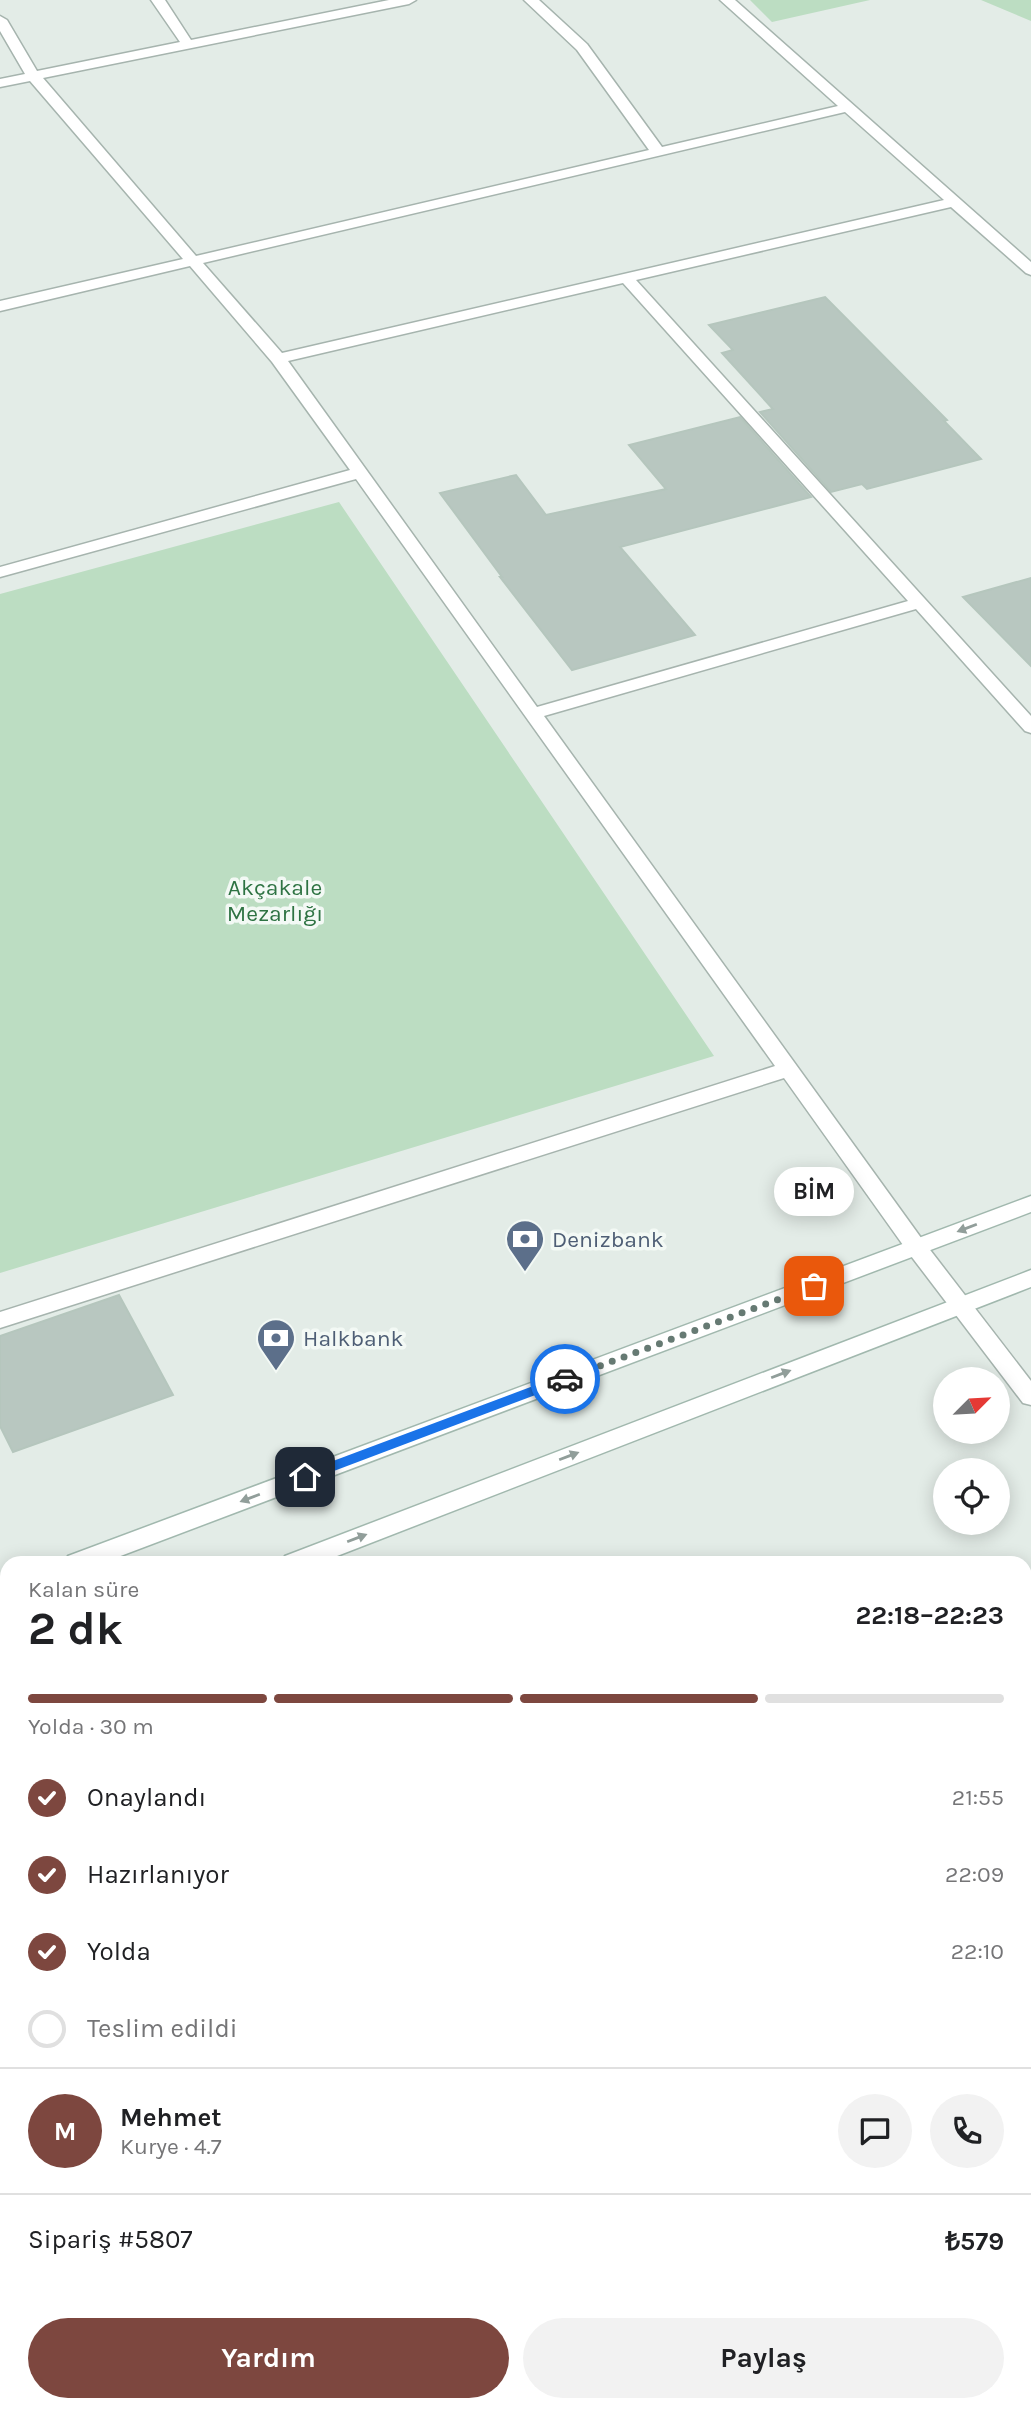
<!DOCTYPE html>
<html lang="tr">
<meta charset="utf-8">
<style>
body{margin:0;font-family:Karla,sans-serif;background:#f2f2f2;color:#202124;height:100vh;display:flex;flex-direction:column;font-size:26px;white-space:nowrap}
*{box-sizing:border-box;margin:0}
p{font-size:23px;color:#757577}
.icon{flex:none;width:38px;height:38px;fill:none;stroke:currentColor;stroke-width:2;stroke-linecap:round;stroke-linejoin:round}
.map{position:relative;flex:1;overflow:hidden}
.sheet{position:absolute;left:0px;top:1556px;width:1032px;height:856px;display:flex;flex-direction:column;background:#fff;border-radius:21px 21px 0 0;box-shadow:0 4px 18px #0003}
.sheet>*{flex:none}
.needle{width:46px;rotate:66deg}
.buttons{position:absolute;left:933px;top:1367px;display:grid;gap:14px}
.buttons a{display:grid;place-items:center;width:77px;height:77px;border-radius:50%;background:#fff;box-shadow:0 4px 18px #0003;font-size:35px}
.pin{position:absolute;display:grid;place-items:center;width:60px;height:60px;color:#fff;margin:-30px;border-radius:14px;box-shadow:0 4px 10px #0006}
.courier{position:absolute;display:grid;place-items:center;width:70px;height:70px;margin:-35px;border:5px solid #1a73e8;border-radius:50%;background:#fff;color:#222;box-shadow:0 2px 9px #0007}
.bubble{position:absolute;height:49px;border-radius:24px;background:#fff;box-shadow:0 4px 18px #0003;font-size:23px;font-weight:700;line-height:49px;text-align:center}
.overview em{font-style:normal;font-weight:700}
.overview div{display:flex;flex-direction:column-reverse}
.overview{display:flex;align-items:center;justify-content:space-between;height:119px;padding:0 28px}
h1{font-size:46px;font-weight:700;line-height:52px}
.bar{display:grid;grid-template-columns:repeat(4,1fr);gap:10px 7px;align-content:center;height:84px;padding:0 28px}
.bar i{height:9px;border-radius:5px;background:#e0e0e0}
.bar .current{background:#7d473f}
.bar p{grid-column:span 4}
.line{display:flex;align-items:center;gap:18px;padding:0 28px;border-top:2px solid #e0e0e0}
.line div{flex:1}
.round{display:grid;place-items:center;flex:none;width:74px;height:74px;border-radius:37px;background:#f2f2f2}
ol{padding:0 28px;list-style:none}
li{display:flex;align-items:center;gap:21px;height:77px}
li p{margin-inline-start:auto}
li .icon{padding:7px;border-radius:50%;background:#7d473f;color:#fff;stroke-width:4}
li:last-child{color:#757577}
li i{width:38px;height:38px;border:4px solid #e0e0e0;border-radius:50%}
.action{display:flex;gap:14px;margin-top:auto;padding:14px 28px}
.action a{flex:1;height:80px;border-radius:42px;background:#7d473f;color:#fff;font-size:28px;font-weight:700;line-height:80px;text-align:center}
.action a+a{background:#f2f2f2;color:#202124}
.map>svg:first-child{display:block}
.green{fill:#bcddc2}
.building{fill:#b8c7c0;stroke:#b5c6bd;stroke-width:2}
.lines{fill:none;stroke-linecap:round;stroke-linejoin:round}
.street-casing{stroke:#a6b4ae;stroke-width:3}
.secondary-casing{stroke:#a1b8ae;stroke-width:3}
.street{fill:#fff;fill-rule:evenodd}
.secondary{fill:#fff;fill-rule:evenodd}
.oneway{fill:#919e9a}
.route{fill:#1a73e8}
.done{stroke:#667a73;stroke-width:7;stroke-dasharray:0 12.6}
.labels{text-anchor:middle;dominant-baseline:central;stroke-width:7;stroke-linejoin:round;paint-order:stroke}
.park-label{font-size:23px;fill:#2e7343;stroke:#f3f9f5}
.service-label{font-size:23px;fill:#4e5e75;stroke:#f3f9f5;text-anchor:start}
</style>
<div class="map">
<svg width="1031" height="2410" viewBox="0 0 1031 2410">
<rect width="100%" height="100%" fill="#e3ece7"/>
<!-- green -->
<path class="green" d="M750,0H870L772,22Z
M981,0H1031V21Z
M339,502L714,1056L0,1273V594Z"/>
<!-- building -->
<path class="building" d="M825,297L947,420L944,421L981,459L867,489L862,484L831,492L760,412L773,409L722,353L733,350L709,325Z
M740,417L811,497L620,547L695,635L572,670L500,577H502L440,493L516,475L546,515L666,489L629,445Z
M1031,578V666L963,597Z
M119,1295L173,1395L13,1452L0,1426V1336Z"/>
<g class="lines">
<defs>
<path id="street" d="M151,0H165L191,40L389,0H416L409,4L43,78L196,256L649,150L577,50L524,0H539L587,44L662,147L838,106L720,0H735L1031,262V275L1026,273L951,207L636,280L1031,716V733L1025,731L916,609L544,716L924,1242L1031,1381V1405L1023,1403L908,1252L784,1078L0,1328V1312L775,1066L356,479L0,577V567L350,470L272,362L190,266L0,311V301L183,259L30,81L0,87V79L25,74L0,31V16L7,20L37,71L180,42ZM845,112L944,200L282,353L203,263ZM623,283L908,601L537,707L288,361Z
M1031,1744V1765L1026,1766V1746Z
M0,2029L7,2032V2070L0,2067Z
M104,2404H132L134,2410H106Z"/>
<path id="secondary" d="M1031,1196V1212L102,1563H64L68,1556Z
M1031,1270V1287L319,1563H281L285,1556Z
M7,1580V1598L0,1600V1582Z
M7,1663V1683L0,1686V1666Z
M1031,2358V2386L1026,2387V2359Z
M524,2404H622L620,2410H522Z"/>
</defs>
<!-- street casing -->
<use href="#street" class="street-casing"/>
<!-- secondary casing -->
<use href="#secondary" class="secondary-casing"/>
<!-- street -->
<use href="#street" class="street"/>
<!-- secondary -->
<use href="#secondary" class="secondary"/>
</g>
<!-- one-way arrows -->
<defs><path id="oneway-solid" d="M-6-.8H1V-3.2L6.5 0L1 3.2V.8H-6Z" transform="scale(1.75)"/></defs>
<g class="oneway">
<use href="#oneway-solid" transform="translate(967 1228) rotate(159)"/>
<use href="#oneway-solid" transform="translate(781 1374) rotate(-21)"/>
<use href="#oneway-solid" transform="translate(569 1456) rotate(-21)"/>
<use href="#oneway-solid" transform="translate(250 1498) rotate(159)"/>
<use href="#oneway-solid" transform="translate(357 1538) rotate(-21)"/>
</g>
<!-- route -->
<path class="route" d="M565,1374L571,1379L570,1382L310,1480L305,1481L299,1477L301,1473Z"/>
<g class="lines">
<!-- done -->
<path class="done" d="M565,1379L814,1286"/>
</g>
<!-- icons -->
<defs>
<symbol id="bank-pin" viewBox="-11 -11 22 30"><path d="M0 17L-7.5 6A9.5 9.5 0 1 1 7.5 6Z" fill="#5c6f8a" stroke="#f3f9f5"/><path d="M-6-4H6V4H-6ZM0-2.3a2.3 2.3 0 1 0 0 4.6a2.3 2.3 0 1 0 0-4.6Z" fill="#fff"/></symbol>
</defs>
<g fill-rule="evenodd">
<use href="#bank-pin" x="503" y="1217" width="44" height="60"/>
<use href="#bank-pin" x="254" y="1316" width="44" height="60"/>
</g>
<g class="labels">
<!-- park labels -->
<g class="park-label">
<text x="275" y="887">Akçakale<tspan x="275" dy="26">Mezarlığı</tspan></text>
</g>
<!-- service labels -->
<g class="service-label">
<text x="552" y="1239">Denizbank</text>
<text x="303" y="1338">Halkbank</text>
</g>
</g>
</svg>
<div class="buttons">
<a><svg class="needle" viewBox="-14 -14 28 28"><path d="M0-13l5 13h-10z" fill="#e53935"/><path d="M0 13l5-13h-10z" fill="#757577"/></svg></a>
<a><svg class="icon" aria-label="locate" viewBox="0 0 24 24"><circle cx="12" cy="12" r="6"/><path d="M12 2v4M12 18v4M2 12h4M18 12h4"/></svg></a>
</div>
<div class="pin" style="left:814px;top:1286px;background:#ea580c"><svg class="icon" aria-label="bag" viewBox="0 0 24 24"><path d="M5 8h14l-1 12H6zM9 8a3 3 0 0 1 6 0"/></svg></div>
<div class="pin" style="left:305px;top:1477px;background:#1f2937"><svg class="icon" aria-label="home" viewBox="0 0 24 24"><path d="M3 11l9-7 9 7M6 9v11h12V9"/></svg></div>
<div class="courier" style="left:565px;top:1379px"><svg class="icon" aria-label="car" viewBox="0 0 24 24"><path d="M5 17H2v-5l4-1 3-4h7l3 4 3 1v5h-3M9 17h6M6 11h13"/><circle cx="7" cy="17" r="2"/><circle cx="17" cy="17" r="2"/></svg></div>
<div class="bubble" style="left:774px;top:1167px;width:80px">BİM</div>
<section class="sheet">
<div class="overview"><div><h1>2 dk</h1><p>Kalan süre</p></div><em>22:18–22:23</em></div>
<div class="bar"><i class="current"></i><i class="current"></i><i class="current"></i><i></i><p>Yolda · 30 m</p></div>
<ol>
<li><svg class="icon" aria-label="check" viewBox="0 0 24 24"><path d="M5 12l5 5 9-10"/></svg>Onaylandı<p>21:55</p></li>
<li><svg class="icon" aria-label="check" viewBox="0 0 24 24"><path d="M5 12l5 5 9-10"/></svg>Hazırlanıyor<p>22:09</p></li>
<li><svg class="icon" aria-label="check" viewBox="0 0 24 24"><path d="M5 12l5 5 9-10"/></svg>Yolda<p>22:10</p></li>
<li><i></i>Teslim edildi</li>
</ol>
<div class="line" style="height:126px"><b class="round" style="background:#7d473f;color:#fff">M</b><div><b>Mehmet</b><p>Kurye · 4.7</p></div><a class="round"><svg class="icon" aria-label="chat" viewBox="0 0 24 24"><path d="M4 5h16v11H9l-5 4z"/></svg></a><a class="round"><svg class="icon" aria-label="phone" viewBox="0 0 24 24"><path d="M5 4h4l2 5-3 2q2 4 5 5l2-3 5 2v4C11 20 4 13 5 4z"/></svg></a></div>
<div class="line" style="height:91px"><div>Sipariş #5807</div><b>₺579</b></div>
<div class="action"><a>Yardım</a><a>Paylaş</a></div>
</section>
</div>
